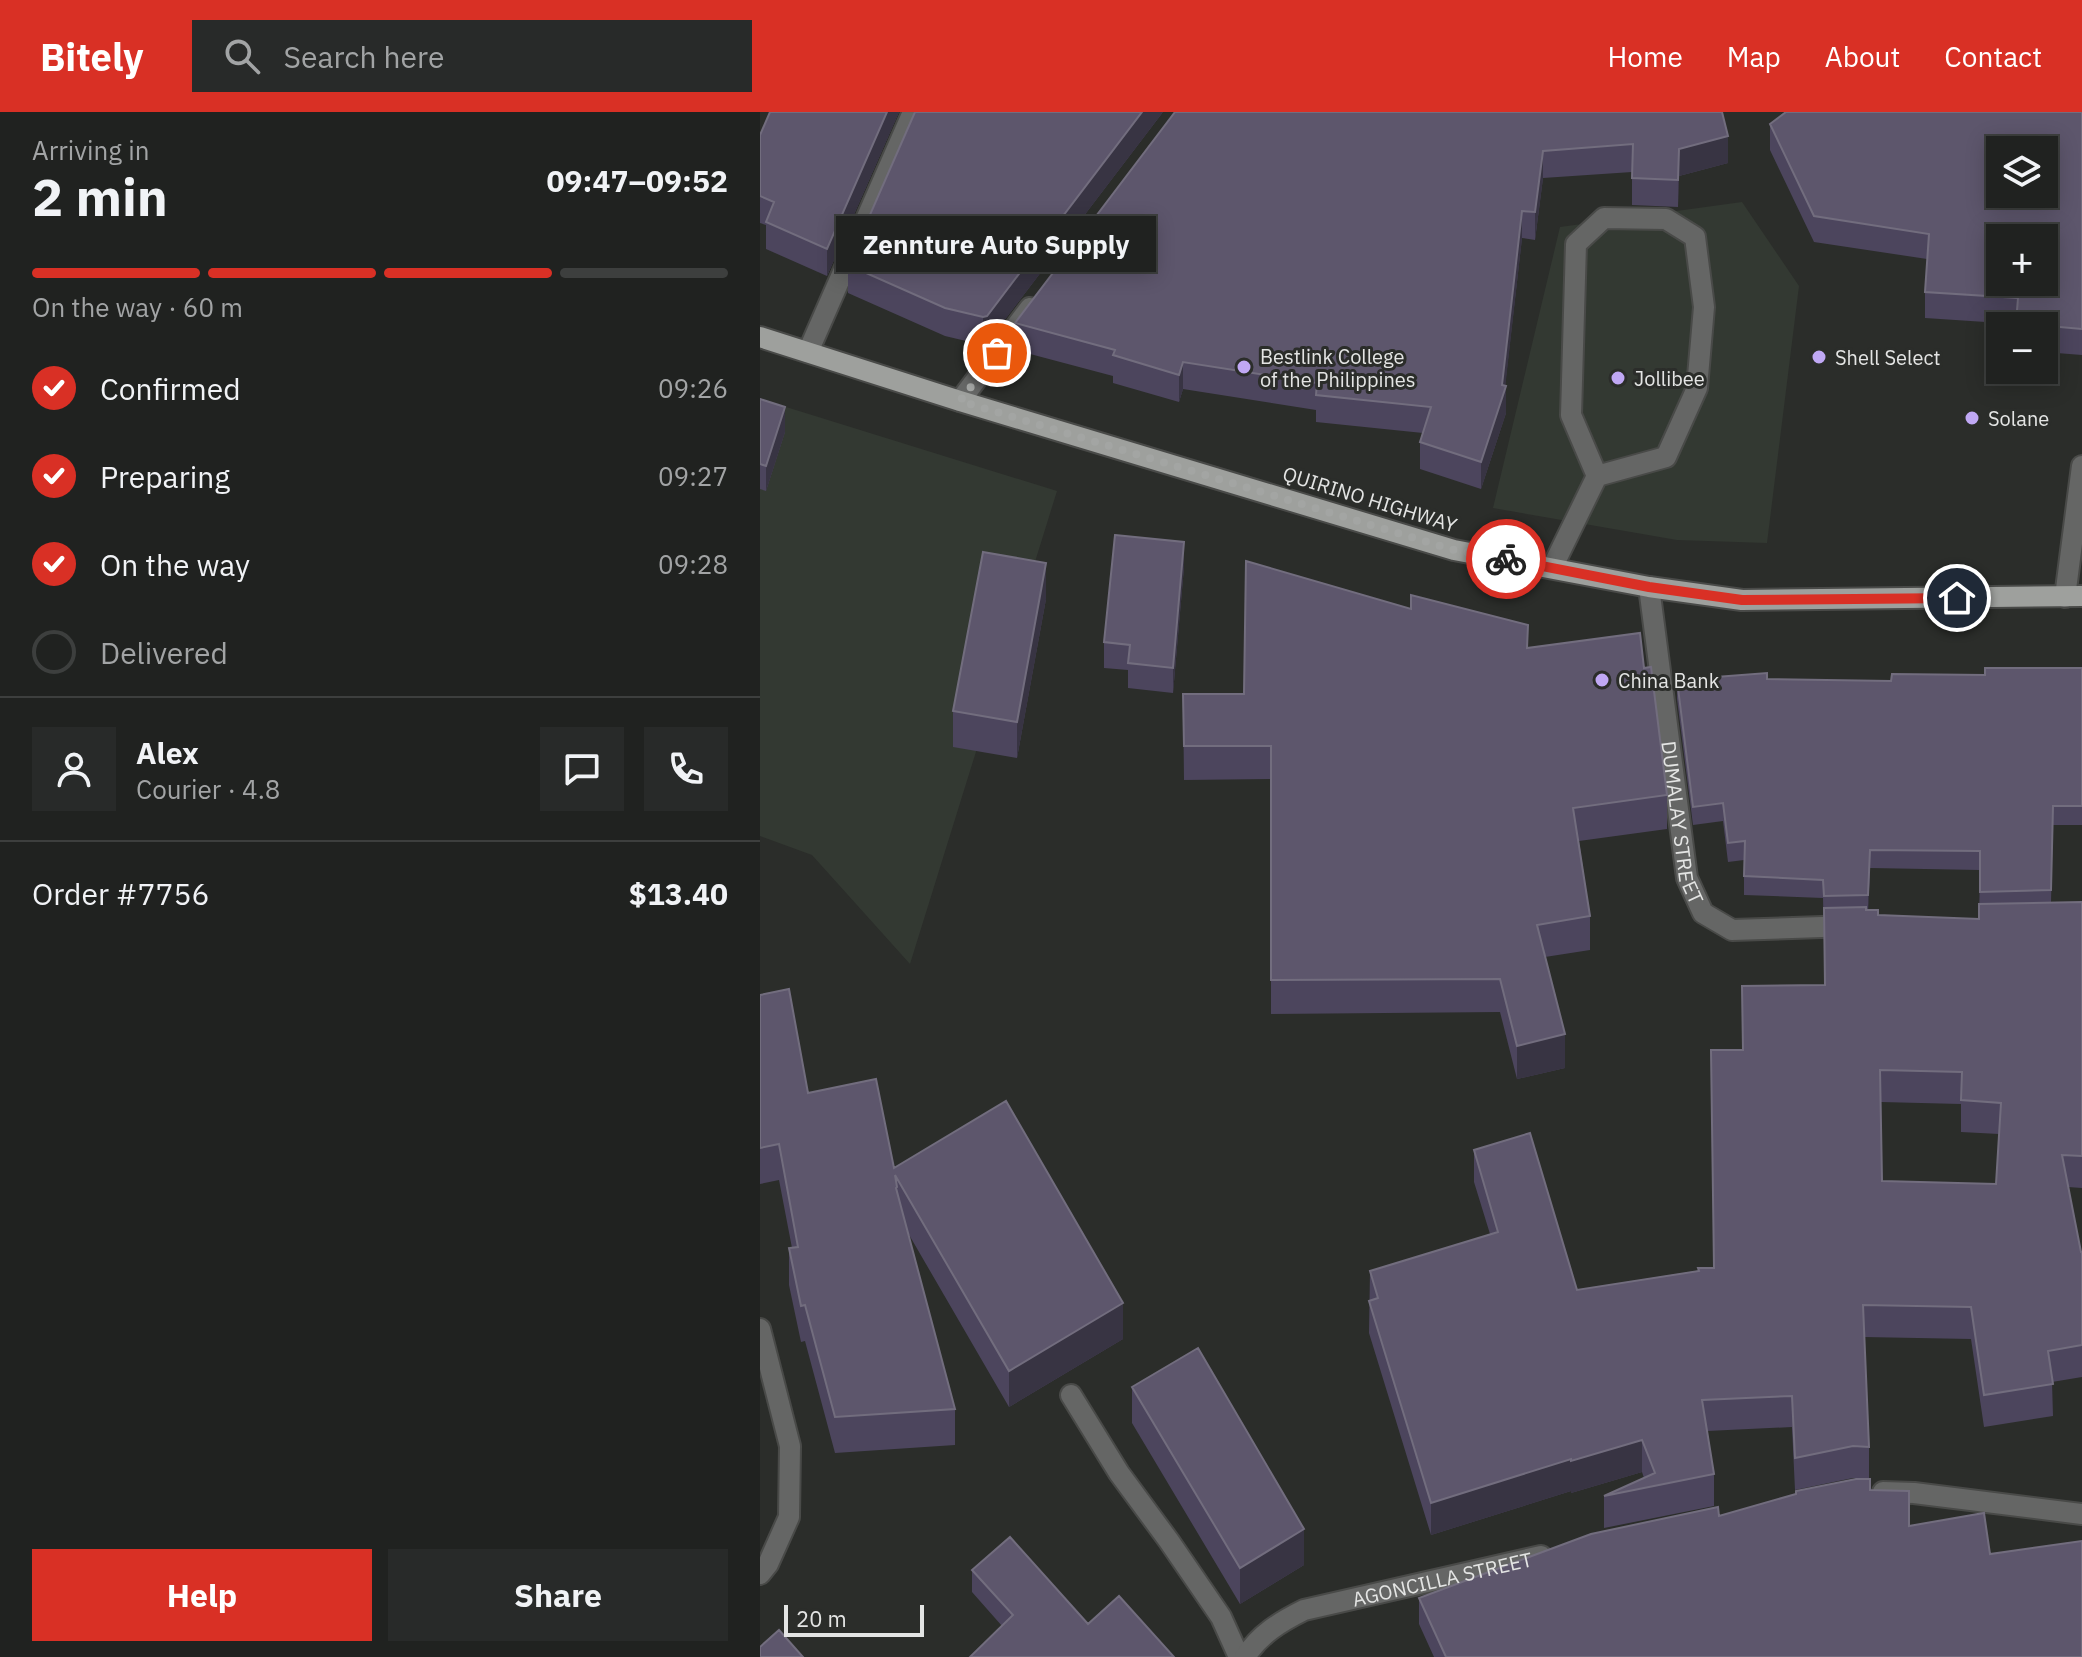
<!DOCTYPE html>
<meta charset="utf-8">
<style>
body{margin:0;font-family:"IBM Plex Sans",sans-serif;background:#282a29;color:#f1f3f6;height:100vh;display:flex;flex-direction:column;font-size:30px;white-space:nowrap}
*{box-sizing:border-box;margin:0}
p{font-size:26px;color:#a2a4a5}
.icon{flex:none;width:44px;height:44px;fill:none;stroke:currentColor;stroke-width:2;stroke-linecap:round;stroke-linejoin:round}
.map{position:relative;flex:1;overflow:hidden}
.panel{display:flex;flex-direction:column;background:#202220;width:760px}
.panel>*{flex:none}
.tools{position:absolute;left:1226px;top:24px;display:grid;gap:16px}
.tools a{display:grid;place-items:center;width:72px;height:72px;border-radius:0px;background:#202220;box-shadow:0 4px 20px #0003,0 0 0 2px #3d3f3e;font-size:40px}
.scale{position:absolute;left:24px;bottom:20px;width:140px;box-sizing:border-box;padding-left:8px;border:4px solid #e4e5e4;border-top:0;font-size:22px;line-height:28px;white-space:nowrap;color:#e4e5e4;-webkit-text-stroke:6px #2b2d2a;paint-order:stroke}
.pin{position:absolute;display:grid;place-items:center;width:68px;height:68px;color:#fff;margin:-34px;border:4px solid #fff;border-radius:50%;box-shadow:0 2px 8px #0007}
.courier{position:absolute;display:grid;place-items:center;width:80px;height:80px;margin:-40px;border:6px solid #d93025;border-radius:50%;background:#fff;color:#222;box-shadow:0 2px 10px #0007}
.bubble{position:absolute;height:56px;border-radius:0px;background:#202220;box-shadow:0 4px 20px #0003,0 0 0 2px #3d3f3e;font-size:26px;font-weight:700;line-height:56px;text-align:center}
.headline em{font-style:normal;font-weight:700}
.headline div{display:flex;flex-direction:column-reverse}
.headline{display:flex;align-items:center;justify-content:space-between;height:136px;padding:0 32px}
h1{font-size:52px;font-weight:700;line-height:60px}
.bar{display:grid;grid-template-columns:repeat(4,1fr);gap:12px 8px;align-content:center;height:96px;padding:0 32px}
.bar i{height:10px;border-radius:6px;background:#3d3f3e}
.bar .selected{background:#d93025}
.bar p{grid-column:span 4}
.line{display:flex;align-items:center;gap:20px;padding:0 32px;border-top:2px solid #3d3f3e}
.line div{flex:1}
.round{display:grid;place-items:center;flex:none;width:84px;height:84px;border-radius:0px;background:#282a29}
ol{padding:0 32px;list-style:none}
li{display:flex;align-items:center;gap:24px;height:88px}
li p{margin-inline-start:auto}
li .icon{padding:8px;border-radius:50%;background:#d93025;color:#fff;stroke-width:4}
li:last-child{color:#a2a4a5}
li i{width:44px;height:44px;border:4px solid #3d3f3e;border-radius:50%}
.button{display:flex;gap:16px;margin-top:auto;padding:16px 32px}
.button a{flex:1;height:92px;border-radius:0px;background:#d93025;color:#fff;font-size:32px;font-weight:700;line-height:92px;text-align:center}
.button a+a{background:#282a29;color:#f1f3f6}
header{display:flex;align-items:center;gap:48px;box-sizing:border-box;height:112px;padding:0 40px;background:#d93025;color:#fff}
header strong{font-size:38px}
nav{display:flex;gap:44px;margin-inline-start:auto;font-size:28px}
.search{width:560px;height:72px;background:#282a29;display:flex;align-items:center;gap:20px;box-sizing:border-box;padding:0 28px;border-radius:0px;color:#a2a4a5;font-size:30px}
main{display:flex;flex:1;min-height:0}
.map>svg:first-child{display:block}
.built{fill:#333932}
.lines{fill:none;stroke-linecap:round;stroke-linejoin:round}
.lane-casing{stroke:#494a48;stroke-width:24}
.street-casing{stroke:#494a48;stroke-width:24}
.primary-casing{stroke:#494a48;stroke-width:24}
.lane{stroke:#656665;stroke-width:20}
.street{stroke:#656665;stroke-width:20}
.primary{stroke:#9ea09d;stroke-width:20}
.wall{fill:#4c455d;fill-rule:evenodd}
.shaded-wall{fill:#383443}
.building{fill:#5d566c;stroke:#726d7e;stroke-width:2;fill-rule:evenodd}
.done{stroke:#a3a5a3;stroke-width:8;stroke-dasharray:0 14.4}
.route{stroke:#d93025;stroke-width:10}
.poi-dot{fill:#c0a8f4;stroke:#2b2d2a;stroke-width:3}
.labels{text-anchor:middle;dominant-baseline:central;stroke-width:6;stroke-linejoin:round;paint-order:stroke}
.poi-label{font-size:20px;fill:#e4e5e4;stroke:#2b2d2a;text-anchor:start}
.street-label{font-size:20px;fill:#e4e5e4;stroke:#2b2d2a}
</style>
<header>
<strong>Bitely</strong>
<div class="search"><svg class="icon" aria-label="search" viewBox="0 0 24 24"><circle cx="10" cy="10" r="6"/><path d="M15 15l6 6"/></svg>Search here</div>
<nav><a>Home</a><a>Map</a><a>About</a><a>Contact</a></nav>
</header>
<main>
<section class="panel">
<div class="headline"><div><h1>2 min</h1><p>Arriving in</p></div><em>09:47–09:52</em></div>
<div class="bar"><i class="selected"></i><i class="selected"></i><i class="selected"></i><i></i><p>On the way · 60 m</p></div>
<ol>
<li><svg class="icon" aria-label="check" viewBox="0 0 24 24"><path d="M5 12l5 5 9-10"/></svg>Confirmed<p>09:26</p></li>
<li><svg class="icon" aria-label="check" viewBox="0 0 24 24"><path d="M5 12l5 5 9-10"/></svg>Preparing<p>09:27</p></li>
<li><svg class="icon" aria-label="check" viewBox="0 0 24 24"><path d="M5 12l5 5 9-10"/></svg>On the way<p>09:28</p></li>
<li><i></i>Delivered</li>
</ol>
<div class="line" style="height:144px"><a class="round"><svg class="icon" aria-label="person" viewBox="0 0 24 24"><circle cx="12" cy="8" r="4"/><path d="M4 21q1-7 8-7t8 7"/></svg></a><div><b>Alex</b><p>Courier · 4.8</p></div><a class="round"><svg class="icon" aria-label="chat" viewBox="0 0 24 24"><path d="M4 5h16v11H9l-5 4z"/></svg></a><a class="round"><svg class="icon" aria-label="phone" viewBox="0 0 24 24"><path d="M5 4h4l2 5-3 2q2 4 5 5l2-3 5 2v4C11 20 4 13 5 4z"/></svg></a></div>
<div class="line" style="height:104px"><div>Order #7756</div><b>$13.40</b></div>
<div class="button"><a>Help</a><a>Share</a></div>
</section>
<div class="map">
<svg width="1322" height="1545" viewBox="0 0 1322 1545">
<rect width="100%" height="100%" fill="#2b2d2a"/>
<!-- built -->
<path class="built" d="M982,90L1039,174L1007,431L917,428L733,396L800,115Z
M0,287L297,379L150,852L52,743L0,724Z"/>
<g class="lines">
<defs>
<path id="lane" d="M48,240L153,0
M200,289L270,196
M792,456L837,364L906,345L937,276L944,195L935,125L906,107L844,106L816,132L811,303L837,364
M311,1283L359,1361L409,1429L461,1505L479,1545"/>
<g id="street">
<path id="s1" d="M889,475L927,766L943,801L972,818L1091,814"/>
<path d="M1305,485L1322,354"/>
<path d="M0,1217L30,1334L29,1405L8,1452L0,1462"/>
<path d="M1123,1380L1154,1381L1322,1402"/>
<path id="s2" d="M485,1545C500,1522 520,1510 544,1498L781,1444"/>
</g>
<path id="primary" d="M0,225L200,289L694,438L889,475L982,488L1322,484"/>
</defs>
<!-- lane casing -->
<use href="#lane" class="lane-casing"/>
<!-- street casing -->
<use href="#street" class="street-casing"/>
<!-- primary casing -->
<use href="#primary" class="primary-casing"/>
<!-- lane -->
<use href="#lane" class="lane"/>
<!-- street -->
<use href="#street" class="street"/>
<!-- primary -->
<use href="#primary" class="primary"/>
</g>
<!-- wall -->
<path class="wall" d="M10,0H139L67,164L6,137V113L0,111V23Z
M403,0L227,231L223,233L185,224L88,181V153Z
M415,0H962L968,51L919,64L918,95L872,93V60L783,66L775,128L762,126L745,274L746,301L721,377L660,357V330L663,321L556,310V298L423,277L419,290L353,271V264L255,238V211Z
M1322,0V243L1284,240V214H1256V212L1165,206V180L1167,147L1054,130L1010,38V12Z
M0,287L25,320L6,379L0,377Z
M424,455L413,581L368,576V558L344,556V530Z
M286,487L257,646L193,635V599Z
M768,536L884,556L907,683V717L819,729L830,804V838L785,845L805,956L757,967L740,900L511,902V667L424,668L423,582H484Z
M1322,556V713H1293L1291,790H1322V1076L1308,1075L1321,1140H1322V1265L1292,1270L1293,1304L1224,1315L1211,1227L1104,1225L1109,1335V1366H1093L1035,1378L1032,1315L947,1319L954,1362V1394L844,1416V1384L884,1366L882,1360L811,1381V1379L671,1423L609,1221L610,1159L730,1122L714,1070V1038L817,1178L954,1156L983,938L1065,873L1063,786L984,783V748L968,750L963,709L933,713L917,587V568L1007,567L1131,569ZM1110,756L1220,758L1219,807L1118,803L1108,798ZM1121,990L1201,992V1020L1239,1022L1236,1072L1122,1069Z
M0,883L48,981L134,1056L363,1227L249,1295L148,1121L195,1297V1333L75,1341L45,1229L41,1230L29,1173V1136H32L19,1068L0,1072Z
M372,1275L544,1453L480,1492L372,1311Z
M1110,1378L1149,1414L1230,1442L1322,1545H674L659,1512V1486L959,1404Z
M212,1458L328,1512L242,1514L212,1480Z"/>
<!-- shaded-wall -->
<path class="shaded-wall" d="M127,0H139L67,164V137Z
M382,0H403L227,231L223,233V205Z
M968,24V51L919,64L918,95L919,37Z
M783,39V66L775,128V100Z
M762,99V126L745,277L746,274V301L721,377V350L742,273Z
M423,250V277L419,290V263Z
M25,295V320L6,379V354Z
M424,430V455L413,581V556Z
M286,451V487L257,646V610Z
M1110,738V756L1108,801V783Z
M805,922V956L757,967V934Z
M363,1191V1227L249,1295V1259Z
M882,1328V1360L811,1381V1349Z
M811,1347V1379L671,1423V1391Z
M544,1417V1453L480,1492V1456Z"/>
<!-- building -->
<path class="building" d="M10,0H127L67,137L6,110L14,90L0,84V23Z
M155,0H382L227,204L223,205L185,196L88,153Z
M415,0H962L968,24L919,37L918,68L872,66L873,32L783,39L775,100L762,99L742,273L746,274L721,350L660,330L671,295L556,283L557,271L423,250L419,263L353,243L355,238L255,211Z
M1026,0H1322V217L1256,211L1258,186L1165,180L1169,122L1054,104L1010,12ZM1240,38H1284V82H1240ZM1240,126H1284V170H1240Z
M0,287L25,295L6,354L0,352Z
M355,423L424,430L413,556L368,551L370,533L344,530Z
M223,440L286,451L257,610L193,599Z
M486,449L651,497V483L768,513L767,536L880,521L884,556L891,555L907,683L813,696L830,804L777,813L805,922L757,934L740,867L511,868V634H424L423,582H484Z
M1225,556H1322V694H1293L1291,778L1220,780V739L1110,738L1108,783L1064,784L1063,768L984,764L985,729L968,731L963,691L933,695L917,568L1007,561V567L1131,569L1132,562L1225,563Z
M1322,790V1044L1302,1043L1321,1140H1322V1233L1288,1239L1293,1272L1224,1283L1211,1195L1103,1193L1109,1335L1093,1334L1035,1346L1032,1284L942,1288L954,1362L844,1384L895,1361L882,1328L811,1349V1347L671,1391L609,1189L618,1186L610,1159L738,1120L714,1038L770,1021L817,1178L939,1159L938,1156H954L951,938H983L982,874L1065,873L1064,796L1106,795V798H1118V803L1219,807V792ZM1120,958L1202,960L1201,988L1241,991L1236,1072L1122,1069Z
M29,877L48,981L116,967L134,1056L246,989L363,1191L249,1259L135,1063L137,1075L136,1076L195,1297L75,1305L45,1193L41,1194L29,1136L38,1135L19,1032L0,1036V883Z
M438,1236L544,1417L480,1456L372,1275Z
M1096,1367H1110V1378L1149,1379V1414L1224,1401L1230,1442L1322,1429V1545H686L659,1486L831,1422L958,1395L959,1404L1036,1382V1379Z
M250,1425L328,1512L359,1484L414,1545H210L253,1503L212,1458Z
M19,1518L43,1545H0V1535Z"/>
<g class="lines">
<!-- done -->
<path class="done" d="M237,241L200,289L694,438L746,447"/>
<!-- route -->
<path class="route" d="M746,447L889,475L982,488L1197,486"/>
</g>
<!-- markers -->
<g class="poi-dot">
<circle cx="1059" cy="245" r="8"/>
<circle cx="484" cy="255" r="8"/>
<circle cx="858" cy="266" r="8"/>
<circle cx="1212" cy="306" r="8"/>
<circle cx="842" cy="568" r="8"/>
</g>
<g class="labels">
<!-- poi labels -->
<g class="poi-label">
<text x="500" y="244">Bestlink College<tspan x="500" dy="23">of the Philippines</tspan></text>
<text x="1075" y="245">Shell Select</text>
<text x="874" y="266">Jollibee</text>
<text x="1228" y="306">Solane</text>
<text x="858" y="568">China Bank</text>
</g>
<!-- street labels -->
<g class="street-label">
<text transform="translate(610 387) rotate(17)">QUIRINO HIGHWAY</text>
<text stroke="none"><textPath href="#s1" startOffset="238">DUMALAY STREET</textPath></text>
<text stroke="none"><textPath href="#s2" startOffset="218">AGONCILLA STREET</textPath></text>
</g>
</g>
</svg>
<div class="tools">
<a><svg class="icon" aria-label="layers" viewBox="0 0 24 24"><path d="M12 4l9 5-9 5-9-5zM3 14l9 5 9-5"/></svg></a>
<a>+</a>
<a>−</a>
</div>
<div class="scale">20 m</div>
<div class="pin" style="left:237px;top:241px;background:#ea580c"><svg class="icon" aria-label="bag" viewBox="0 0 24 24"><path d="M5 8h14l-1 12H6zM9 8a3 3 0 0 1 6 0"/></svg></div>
<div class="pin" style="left:1197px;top:486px;background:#1f2937"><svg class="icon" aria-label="home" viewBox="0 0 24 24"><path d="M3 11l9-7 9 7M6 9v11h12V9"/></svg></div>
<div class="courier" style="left:746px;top:447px"><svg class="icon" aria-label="bike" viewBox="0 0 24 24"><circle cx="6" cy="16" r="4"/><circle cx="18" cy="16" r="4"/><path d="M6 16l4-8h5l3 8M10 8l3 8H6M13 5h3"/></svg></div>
<div class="bubble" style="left:76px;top:104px;width:320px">Zennture Auto Supply</div>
</div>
</main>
